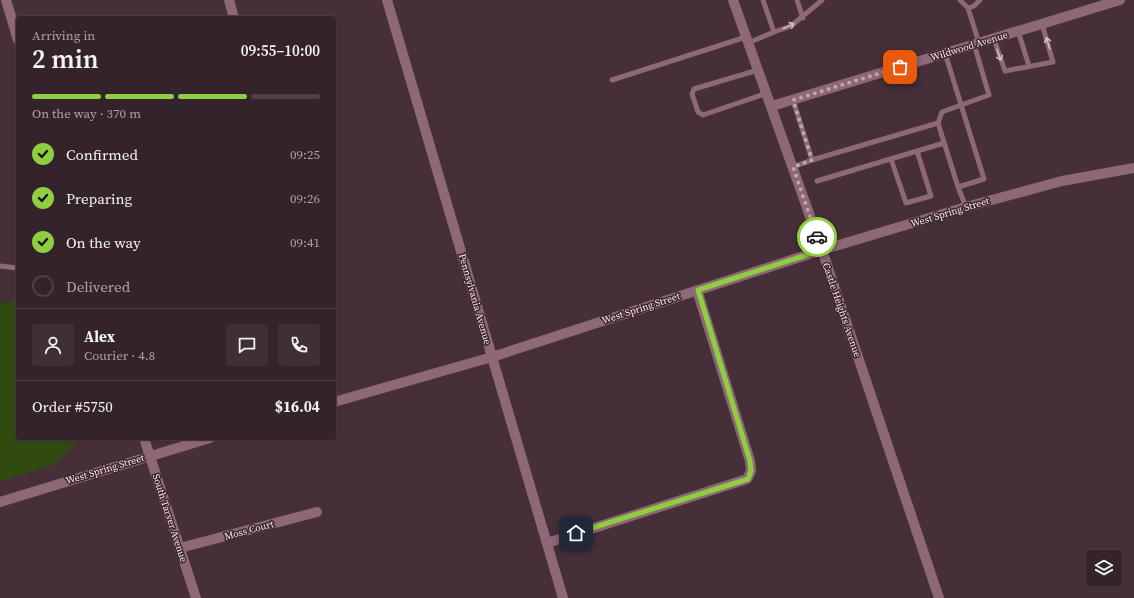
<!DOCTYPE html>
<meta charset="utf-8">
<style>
body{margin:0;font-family:"Source Serif 4",serif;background:#3f2f36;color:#f1f3f6;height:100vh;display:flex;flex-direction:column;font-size:15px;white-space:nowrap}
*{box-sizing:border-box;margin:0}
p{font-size:13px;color:#a9a4a8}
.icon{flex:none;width:22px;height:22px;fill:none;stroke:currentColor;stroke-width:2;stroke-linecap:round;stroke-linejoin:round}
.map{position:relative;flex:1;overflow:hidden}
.details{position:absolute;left:16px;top:16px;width:320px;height:424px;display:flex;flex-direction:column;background:#34232a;border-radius:4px;box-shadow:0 1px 3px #0004,0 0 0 1px #4e4047}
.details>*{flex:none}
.tools{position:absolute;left:1086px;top:550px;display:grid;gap:8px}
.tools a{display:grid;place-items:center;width:36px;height:36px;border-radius:4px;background:#34232a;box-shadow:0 1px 3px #0004,0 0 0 1px #4e4047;font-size:20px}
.pin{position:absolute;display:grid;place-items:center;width:34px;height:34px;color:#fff;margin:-17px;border-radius:8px;box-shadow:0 2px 6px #0006}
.courier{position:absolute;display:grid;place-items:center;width:40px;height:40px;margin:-20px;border:3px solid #8fcd41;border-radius:50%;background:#fff;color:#222;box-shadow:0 1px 5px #0007}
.summary em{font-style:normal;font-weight:600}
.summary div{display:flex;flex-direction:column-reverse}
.summary{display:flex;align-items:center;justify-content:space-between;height:68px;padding:0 16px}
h1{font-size:26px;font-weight:600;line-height:30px}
.bar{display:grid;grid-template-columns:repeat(4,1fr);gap:6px 4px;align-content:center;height:48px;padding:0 16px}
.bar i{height:5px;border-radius:3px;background:#4e4047}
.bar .active{background:#8fcd41}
.bar p{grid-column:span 4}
.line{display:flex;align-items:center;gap:10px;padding:0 16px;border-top:1px solid #4e4047}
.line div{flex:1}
.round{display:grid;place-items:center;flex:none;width:42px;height:42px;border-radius:4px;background:#3f2f36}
ol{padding:0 16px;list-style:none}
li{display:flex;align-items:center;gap:12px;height:44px}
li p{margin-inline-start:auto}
li .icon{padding:4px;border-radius:50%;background:#8fcd41;color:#111;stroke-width:4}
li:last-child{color:#a9a4a8}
li i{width:22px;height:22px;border:2px solid #4e4047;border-radius:50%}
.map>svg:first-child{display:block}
.green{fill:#314a10}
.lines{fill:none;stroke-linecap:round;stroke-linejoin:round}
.service{stroke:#8e6877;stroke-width:5}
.minor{stroke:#8e6877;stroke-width:10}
.tertiary{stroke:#8e6877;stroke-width:10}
.oneway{stroke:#d4bcc6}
.done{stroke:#bba9b0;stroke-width:4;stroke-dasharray:0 7.2}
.route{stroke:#8fcd41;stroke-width:5}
.labels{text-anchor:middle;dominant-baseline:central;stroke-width:3;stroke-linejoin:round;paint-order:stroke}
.street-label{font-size:10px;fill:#faeaf0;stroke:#3b252e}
</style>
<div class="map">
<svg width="1134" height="598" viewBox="0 0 1134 598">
<rect width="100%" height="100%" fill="#462f38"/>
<!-- green -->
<path class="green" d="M18,300V438H81L55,464L0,482V304Z"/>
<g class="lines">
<!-- service -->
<path class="service" d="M797,0L803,18
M960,0L968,8L979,43
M968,8L974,6L980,0
M1018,31L1029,66
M774,32L791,26L822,0
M994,39L1005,71L1053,62L1042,24
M748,43L774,32L763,0
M945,53L984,179L958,187L938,123L942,112L989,95L974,44
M758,70L694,89L692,94L698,112L703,115L767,93
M612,80L746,37
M793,100L812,160L938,123
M891,159L906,203L931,196L917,151
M793,167L812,160
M817,181L944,143
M958,187L966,207
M0,266L18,268"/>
<!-- minor -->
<path class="minor" d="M6,0L18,40
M229,0L234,18
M387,0L563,598
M772,106L1120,0
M334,402L492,357L822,250L966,207L1062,181L1134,168
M144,438L196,598
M0,502L210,438
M547,543L747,479L751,471L750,461L697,290
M180,548L317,512"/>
<!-- tertiary -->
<path class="tertiary" d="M733,0L822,250L939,598"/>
</g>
<!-- one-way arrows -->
<defs><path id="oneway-shaft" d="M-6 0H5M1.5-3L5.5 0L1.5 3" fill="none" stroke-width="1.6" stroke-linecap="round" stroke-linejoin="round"/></defs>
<g class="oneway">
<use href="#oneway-shaft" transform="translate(789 26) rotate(-25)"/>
<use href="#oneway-shaft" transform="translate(1048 43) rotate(-106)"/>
<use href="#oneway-shaft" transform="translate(999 55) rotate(70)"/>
</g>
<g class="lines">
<!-- done -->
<path class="done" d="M817,237L793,167L812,160L793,100L900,67"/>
<!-- route -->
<path class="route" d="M576,533L748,479L751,471L750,461L698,290L822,250L817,237"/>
</g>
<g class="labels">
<!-- street labels -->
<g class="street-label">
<text transform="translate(969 46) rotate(-17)">Wildwood Avenue</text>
<text transform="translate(950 212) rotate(-17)">West Spring Street</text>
<text transform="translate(475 299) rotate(74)">Pennsylvania Avenue</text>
<text transform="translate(641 308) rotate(-18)">West Spring Street</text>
<text transform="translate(842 310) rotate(71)">Castle Heights Avenue</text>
<text transform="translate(105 469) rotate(-17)">West Spring Street</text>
<text transform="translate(170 518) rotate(72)">South Tarver Avenue</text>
<text transform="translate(249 530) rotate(-15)">Moss Court</text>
</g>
</g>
</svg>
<div class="tools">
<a><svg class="icon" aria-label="layers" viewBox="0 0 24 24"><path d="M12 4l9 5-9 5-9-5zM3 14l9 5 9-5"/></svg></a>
</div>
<div class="pin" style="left:900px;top:67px;background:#ea580c"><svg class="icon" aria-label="bag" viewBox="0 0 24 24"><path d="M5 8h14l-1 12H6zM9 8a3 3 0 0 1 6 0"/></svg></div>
<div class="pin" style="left:576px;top:533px;background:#1f2937"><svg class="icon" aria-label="home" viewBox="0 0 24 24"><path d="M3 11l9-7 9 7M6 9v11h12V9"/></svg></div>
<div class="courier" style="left:817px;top:237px"><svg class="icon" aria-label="car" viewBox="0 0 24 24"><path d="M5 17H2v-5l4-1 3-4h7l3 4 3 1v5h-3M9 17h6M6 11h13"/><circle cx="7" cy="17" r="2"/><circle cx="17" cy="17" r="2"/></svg></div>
<section class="details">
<div class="summary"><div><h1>2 min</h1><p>Arriving in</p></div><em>09:55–10:00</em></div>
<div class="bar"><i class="active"></i><i class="active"></i><i class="active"></i><i></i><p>On the way · 370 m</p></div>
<ol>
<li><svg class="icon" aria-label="check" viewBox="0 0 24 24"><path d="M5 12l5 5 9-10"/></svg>Confirmed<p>09:25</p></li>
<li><svg class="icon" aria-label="check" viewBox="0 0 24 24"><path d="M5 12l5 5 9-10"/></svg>Preparing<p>09:26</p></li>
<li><svg class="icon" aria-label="check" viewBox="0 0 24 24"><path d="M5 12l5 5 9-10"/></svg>On the way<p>09:41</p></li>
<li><i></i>Delivered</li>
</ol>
<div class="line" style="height:72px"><a class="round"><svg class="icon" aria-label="person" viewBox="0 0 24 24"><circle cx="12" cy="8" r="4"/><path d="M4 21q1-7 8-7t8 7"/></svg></a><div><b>Alex</b><p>Courier · 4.8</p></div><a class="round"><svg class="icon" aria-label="chat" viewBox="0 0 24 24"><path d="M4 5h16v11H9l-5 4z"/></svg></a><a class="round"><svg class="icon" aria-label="phone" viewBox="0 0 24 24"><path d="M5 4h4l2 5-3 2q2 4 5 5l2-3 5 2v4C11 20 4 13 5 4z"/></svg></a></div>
<div class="line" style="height:52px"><div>Order #5750</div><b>$16.04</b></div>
</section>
</div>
